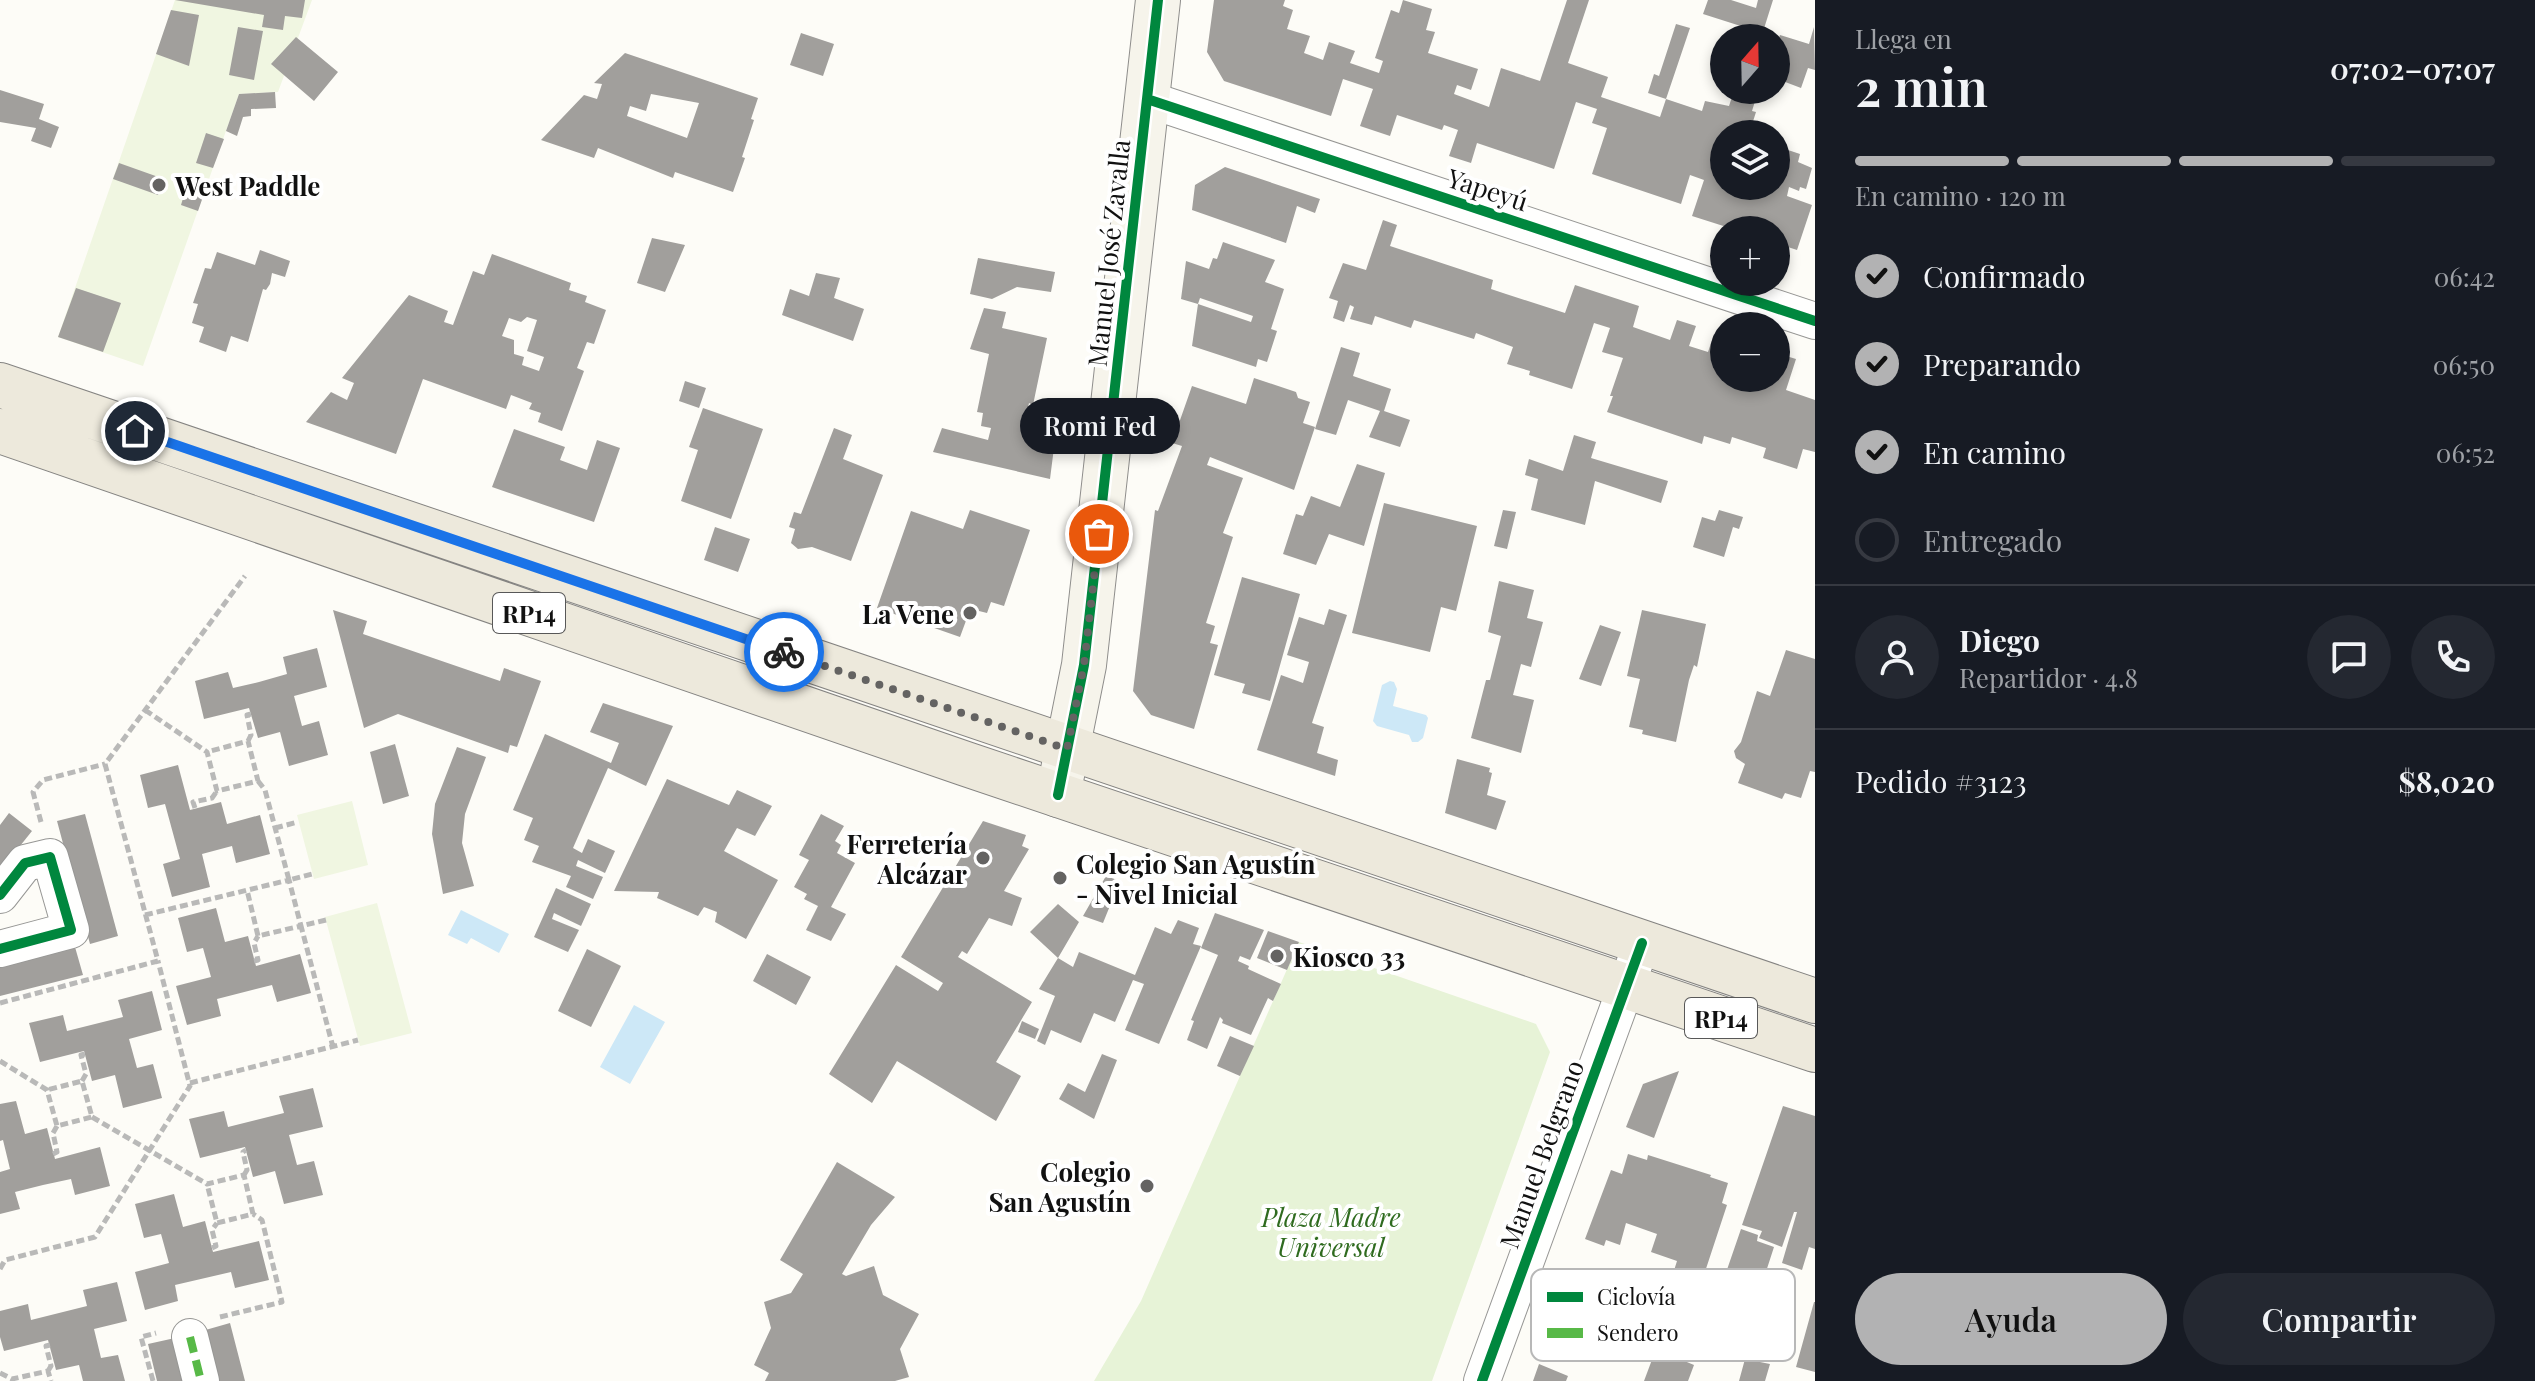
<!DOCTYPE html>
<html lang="es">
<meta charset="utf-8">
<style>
body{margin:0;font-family:"Playfair Display",serif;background:#242831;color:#f1f3f6;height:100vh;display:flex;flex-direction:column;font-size:30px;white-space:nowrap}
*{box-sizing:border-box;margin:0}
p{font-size:26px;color:#9ea1a6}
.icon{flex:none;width:44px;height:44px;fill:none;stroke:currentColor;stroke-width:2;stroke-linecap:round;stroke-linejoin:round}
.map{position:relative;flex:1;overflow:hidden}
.drawer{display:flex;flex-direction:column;background:#171b24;width:720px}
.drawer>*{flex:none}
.needle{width:52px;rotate:20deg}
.controls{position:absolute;left:1710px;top:24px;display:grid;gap:16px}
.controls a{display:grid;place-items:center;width:80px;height:80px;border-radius:50%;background:#171b24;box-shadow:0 4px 12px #0003;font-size:40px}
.pin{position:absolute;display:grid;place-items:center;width:68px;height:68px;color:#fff;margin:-34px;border:4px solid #fff;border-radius:50%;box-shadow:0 2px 8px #0007}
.courier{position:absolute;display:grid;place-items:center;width:80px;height:80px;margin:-40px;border:6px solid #1a73e8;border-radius:50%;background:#fff;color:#222;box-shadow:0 2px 10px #0007}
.bubble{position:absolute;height:56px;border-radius:28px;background:#171b24;box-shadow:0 4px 12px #0003;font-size:26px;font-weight:600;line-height:56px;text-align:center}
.headline em{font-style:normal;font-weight:600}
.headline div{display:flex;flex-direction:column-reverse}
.headline{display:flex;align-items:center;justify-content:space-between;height:136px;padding:0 40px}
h1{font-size:52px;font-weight:600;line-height:60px}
.bar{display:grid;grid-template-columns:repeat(4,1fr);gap:12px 8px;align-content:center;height:96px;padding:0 40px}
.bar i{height:10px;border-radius:6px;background:#363941}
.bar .active{background:#b2b2b3}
.bar p{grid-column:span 4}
.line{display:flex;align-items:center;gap:20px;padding:0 40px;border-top:2px solid #363941}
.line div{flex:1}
.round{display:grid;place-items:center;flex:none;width:84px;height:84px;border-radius:42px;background:#242831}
ol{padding:0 40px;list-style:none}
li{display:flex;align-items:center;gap:24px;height:88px}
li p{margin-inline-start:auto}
li .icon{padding:8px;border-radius:50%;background:#b2b2b3;color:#111;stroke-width:4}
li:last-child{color:#9ea1a6}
li i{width:44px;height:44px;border:4px solid #363941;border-radius:50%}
.primary-button{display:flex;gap:16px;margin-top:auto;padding:16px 40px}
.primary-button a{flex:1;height:92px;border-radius:48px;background:#b2b2b3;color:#111;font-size:32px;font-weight:600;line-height:92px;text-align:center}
.primary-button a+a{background:#242831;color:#f1f3f6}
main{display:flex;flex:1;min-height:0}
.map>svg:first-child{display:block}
.green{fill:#e7f3d7}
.pitch{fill:#f0f6e1}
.water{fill:#cde8f7}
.building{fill:#a19f9c;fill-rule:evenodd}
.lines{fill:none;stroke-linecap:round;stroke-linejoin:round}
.street-casing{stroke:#979795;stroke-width:38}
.secondary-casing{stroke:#8e8d8b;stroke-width:46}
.primary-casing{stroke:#858482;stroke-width:46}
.path{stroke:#b9b9b8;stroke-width:5;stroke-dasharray:8 4;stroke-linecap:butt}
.street{stroke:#fffffe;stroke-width:36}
.secondary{stroke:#f6f4eb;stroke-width:44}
.primary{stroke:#ede9dc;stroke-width:44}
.quiet{stroke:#58b947;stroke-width:8;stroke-dasharray:16 8;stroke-linecap:butt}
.cycleway-casing{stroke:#fff;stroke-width:15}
.cycleway{stroke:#00873e;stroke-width:10}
.done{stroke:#646362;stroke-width:8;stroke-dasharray:0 14.4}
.route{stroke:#1a73e8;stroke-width:10}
.poi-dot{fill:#646362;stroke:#fff;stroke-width:3}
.labels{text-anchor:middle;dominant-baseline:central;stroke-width:8;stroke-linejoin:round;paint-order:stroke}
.shield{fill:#fff;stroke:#585858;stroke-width:2}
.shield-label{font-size:24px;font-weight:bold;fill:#111}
.poi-label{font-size:26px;font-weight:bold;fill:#111;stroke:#fff;text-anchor:start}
.street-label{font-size:26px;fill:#111;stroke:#fff}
.park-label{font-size:26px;font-style:italic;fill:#2f6b1f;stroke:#fff}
.key{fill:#fff;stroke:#b8b8b8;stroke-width:2}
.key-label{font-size:22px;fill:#111}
</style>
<main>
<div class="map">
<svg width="1815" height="1381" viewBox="0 0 1815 1381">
<rect width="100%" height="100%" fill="#fdfcf7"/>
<!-- green -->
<path class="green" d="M1299,942L1536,1024L1550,1052L1432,1381H1094L1141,1301Z"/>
<!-- pitch -->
<path class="pitch" d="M175,0H312L278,92L239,94L143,366L58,337Z
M352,801L368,865L314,879L297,815Z
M377,903L412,1033L360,1046L325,917Z"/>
<!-- water -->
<path class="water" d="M1390,681L1394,682L1397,689L1393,706L1426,715L1428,718L1423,738L1418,742H1412L1409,735L1377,726L1373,721L1382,685Z
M461,910L509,934L499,953L471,938L467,944L448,935Z
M634,1005L665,1022L630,1084L600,1067Z"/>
<!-- building -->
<path class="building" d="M175,0H305L302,18L285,16L283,30L262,27L264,15Z
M1214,0H1285L1283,6L1293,10L1287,29L1310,36L1304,53L1323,60L1329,42L1355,51L1350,63L1379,73L1383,61L1375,58L1391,10L1399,13L1403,0L1432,9L1426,30L1435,32L1428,53L1478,69L1471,90L1457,85L1454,94L1489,107L1501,68L1540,81L1567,0H1589L1568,63L1608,77L1601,97L1660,117L1666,99L1702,111L1705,101L1729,106L1734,91L1756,98L1752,111L1756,112L1749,134H1724V186H1776V164L1782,148L1800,154L1798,162L1812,168L1806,189L1800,187L1799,191L1789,187L1787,196L1812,205L1797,250L1776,243V230H1736L1692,216L1704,180L1690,175L1681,204L1592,174L1607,128L1592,123L1597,109L1576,102L1554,169L1477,143L1471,163L1449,156L1458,130L1444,125L1442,130L1397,115L1390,136L1360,126L1373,89L1343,79L1331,116L1224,81L1207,52Z
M1708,0H1731L1756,8L1758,0H1773L1761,38H1747L1750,29L1703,14Z
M171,10L199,15L189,66L156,54Z
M1676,24L1690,28L1666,99L1648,93L1654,74L1659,76Z
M238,27L263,31L254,80L229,75Z
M1814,27L1815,70L1808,68L1801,88L1780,80L1786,60L1776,57V46L1780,35L1809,44Z
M801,33L834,44L823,76L790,65Z
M296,37L338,72L314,101L271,64Z
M625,53L758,98L751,119L754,120L742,157L745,158L733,192L675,172L673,178L598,148L594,158L541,140L584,95L597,99L602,84L594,83ZM651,94L699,103L687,138L627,116L630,106L646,111Z
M0,90L44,104L39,119L59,127L51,148L31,141L36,128L0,122Z
M275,92L276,108L251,109V116L243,117L237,136L226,131L239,94Z
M206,133L224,139L213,168L196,163Z
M119,163L164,179L158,195L113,179Z
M1225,167L1320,199L1315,213L1297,206L1286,243L1192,210L1195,185Z
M187,185L205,191L198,211L181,205Z
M1383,220L1397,225L1390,246L1493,280L1491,289L1506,294L1565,313L1575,285L1639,306L1633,327L1670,340L1677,320L1696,326L1689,346L1708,352L1714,334L1724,338V378H1776V353L1796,359L1786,390L1815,400V452L1803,449L1797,469L1763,458L1766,448L1732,437L1730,444L1704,436L1702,444L1607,412L1613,396H1610L1623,358L1602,352L1610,328L1594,323L1572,389L1529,375L1530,371L1507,364L1513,347L1476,333L1474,339L1414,320L1411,328L1375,316L1372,325L1350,319L1354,307L1350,305L1344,322L1333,318L1338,301L1329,298L1343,263L1366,270Z
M652,238L685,245L665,292L637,283Z
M1223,242L1275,260L1265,282L1284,289L1271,329L1277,331L1267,362L1258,359L1256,367L1192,346L1198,304L1251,322L1253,316L1200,298L1198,304L1181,299L1186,261L1209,269L1213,258L1217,259Z
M260,250L290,261L285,277L272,273L270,284L266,290L263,289L248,342L231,336L226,352L199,342L204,327L192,323L198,304L193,303L205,268L211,269L217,252L255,265Z
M492,254L571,283L569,290L587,296L585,302L606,310L594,344L587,342L577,368L584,371L562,431L538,422L541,413L529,409L532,403L511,395L506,409L423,379L396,454L306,422L331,392L347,400L354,383L342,378L409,295L448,311L444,322L453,325L473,271L484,275ZM527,317L537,320L527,351L544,357L539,371L522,365L524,357L514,354V340L502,336L509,318L521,322Z
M978,258L1055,272L1051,292L1017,287L992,299L970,294Z
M816,273L840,278L834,298L864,309L853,341L782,315L790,289L809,296Z
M76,288L121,303L103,352L58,337Z
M984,308L1006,312L1002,328L1047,338L1033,405L1029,403L1026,416L1057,424L1050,479L933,452L942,428L988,440L991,428L981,426L983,413L977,412L989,354L970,349Z
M1341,347L1360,353L1353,376L1391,389L1384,411L1410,420L1400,447L1369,437L1380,411L1348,400L1336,435L1315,429Z
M1254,378L1296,392L1298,398L1310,402L1303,423L1315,427L1294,490L1210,457L1207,465L1243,478L1223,533L1233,537L1206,623L1215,626L1210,643L1218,645L1194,729L1151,715L1133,691L1155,510L1158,511L1182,446L1172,443L1192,386L1246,404Z
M685,381L706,388L699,408L679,401Z
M703,408L763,429L731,519L681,501L698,450L689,447Z
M834,428L852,435L843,459L883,475L851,561L812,547L798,549L791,543L795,529L789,527L794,512L801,514Z
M514,429L565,447L560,460L587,470L597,440L620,448L594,522L492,487Z
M1574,435L1596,442L1591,458L1668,481L1661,503L1595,481L1585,525L1531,510L1538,479L1525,475L1529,459L1563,471Z
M1357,464L1385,473L1364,546L1329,534L1316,565L1283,554L1296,514L1303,516L1311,496L1340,507Z
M1384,503L1477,526L1456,611L1441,607L1430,652L1352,633Z
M970,510L1030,530L1004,606L991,602L987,613L975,610L972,620L967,618L960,637L877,608L911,511L963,529Z
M1503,510L1516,512L1507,549L1494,546Z
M1719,510L1743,517L1739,529L1733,527L1724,557L1693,547L1702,517L1715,521Z
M715,527L750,539L738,572L704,560Z
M1242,577L1300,594L1270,701L1242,693L1245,684L1214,675Z
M1499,581L1534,590L1527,618L1543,622L1531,667L1521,664L1513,695L1534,700L1521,753L1471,738L1486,680H1490L1501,636L1488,632Z
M1329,609L1347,615L1312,723L1324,727L1317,753L1338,760L1335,776L1257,750L1281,675L1303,683L1309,662L1287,655L1299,617L1324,625Z
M333,610L367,621L363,634L500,681L504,668L541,681L517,747L510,745L508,753L398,714L364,728Z
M1642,610L1706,624L1697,667L1694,665L1689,680L1676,742L1642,734L1643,730L1629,727L1640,679L1627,676Z
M1600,625L1621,632L1601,686L1579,679Z
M317,648L327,687L294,696L302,726L319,721L328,755L289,766L280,732L258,738L249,708L204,719L195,681L228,672L233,688L259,682L287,674L283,657Z
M1786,650L1815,659V772L1810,771L1801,798L1785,793L1782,799L1738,783L1745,764L1736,758L1734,751L1741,742L1757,691L1770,696Z
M603,703L673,726L646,786L608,768L573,848L582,853L588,839L615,851L605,873L578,860L576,866L603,877L593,899L566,887L571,876L532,862L539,846L524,840L533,818L513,810L545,734L611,763L619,743L590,732Z
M395,744L409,796L383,804L370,752Z
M457,747L486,757L465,814L462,843L474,886L443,894L432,834L435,804Z
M1457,759L1490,768L1489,772L1492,773L1487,795L1506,801L1496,830L1445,813Z
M178,765L190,810L221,802L227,824L260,815L270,854L236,863L232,846L202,854L210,887L172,897L163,864L180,859L165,804L148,808L140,775Z
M667,779L729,805L737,790L772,806L755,836L737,828L724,851L778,880L746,939L715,922L717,912L704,907L698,916L657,898L659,892L614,891Z
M9,813L32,831L0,871V825Z
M85,814L118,936L90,944L57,821Z
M821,814L844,826L835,841L841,845L837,853L855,863L831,907L846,914L831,941L806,930L818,906L804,899L807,894L794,887L809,860L799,855Z
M983,821L1026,835L1022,846L1029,849L1004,891L1022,898L1012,926L989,918L967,954L962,951L958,957L1032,1002L996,1062L1021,1076L996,1121L897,1061L872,1103L829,1074L896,965L938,991L943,983L901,957Z
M1106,876L1120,881L1103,923L1083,916Z
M556,888L591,904L581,926L554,913L552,919L579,930L568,952L534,937Z
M1058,904L1079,922L1058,958L1030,932Z
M216,908L225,942L248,936L256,966L300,954L311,993L277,1002L272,985L217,999L221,1016L187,1025L176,986L211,977L203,948L187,952L178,918Z
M1215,913L1264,930L1250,960L1240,956L1238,961L1249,966L1248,969L1281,984L1273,1001L1268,998L1251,1035L1222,1023L1223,1020L1220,1017L1207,1049L1187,1040L1194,1021L1191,1020L1218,955L1201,948Z
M1178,920L1199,928L1193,944L1201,946L1159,1044L1125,1030L1144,984L1133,980L1115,1022L1094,1013L1081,1043L1051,1030L1045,1045L1037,1041L1055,996L1039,989L1058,958L1073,967L1079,952L1135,975L1155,927L1171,934Z
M1268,931L1299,942L1287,970L1257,958Z
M75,947L83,975L0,996V967Z
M587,949L621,966L591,1027L558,1011Z
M767,954L811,977L796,1005L753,981Z
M152,991L162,1030L129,1039L137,1068L153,1064L162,1098L123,1108L115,1075L92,1081L84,1051L40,1062L29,1023L63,1015L67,1031L123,1017L118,1000Z
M1022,1021L1039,1029L1035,1039L1018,1032Z
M1230,1036L1254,1046L1240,1076L1217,1066Z
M1102,1054L1117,1060L1094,1119L1059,1099L1068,1083L1085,1092Z
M1679,1071L1654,1138L1626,1127L1643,1084Z
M313,1088L323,1127L289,1135L297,1165L314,1161L323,1195L284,1204L275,1171L253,1177L245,1147L200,1158L189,1119L224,1111L228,1127L284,1113L279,1096Z
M16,1101L25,1134L47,1128L55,1159L100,1147L110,1186L75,1195L71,1179L43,1185L15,1192L20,1209L0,1214V1172L10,1169L3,1140L0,1141V1104Z
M1783,1106L1815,1116V1249L1809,1247L1802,1270L1782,1263L1797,1212H1794L1782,1247L1759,1238L1762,1231L1742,1225Z
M1628,1154L1647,1160L1648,1155L1711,1175L1710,1177L1728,1183L1722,1203L1727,1205L1699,1290L1671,1280L1677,1261L1651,1252L1657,1234L1626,1223L1620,1245L1606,1240L1604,1246L1585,1239L1611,1170L1622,1174Z
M837,1162L895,1197L871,1225L842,1274L846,1276L874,1266L883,1295L919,1314L900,1349L909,1377L895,1381H765L769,1373L754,1365L771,1328L764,1302L791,1293L803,1274L780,1260Z
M174,1194L183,1227L205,1221L213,1252L259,1241L269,1280L235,1288L231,1272L175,1285L178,1301L145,1310L135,1272L169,1263L161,1234L144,1238L135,1204Z
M1741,1229L1758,1235L1757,1241L1774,1247L1750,1321L1726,1313L1733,1294L1720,1290Z
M117,1282L127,1321L94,1329L101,1358L118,1355L125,1381H83L79,1365L56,1370L48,1340L4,1351L0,1337V1311L28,1304L31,1320L87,1306L83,1290Z
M1814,1302H1815V1372L1796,1367Z
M230,1323L245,1381H215L202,1331Z
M175,1338L186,1381H157L148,1344Z
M1656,1349L1694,1365L1688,1381H1644Z
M1745,1359L1770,1364L1765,1381H1739Z
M1539,1364L1568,1376L1566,1381H1533Z"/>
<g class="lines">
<defs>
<path id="street" d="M1147,99L1815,321
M0,895L25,863L50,857L71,930L0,949
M190,1337L201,1381
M1482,1381L1642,943"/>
<path id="secondary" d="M1058,795L1084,665L1158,0"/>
<path id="primary" d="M0,385L1815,1001
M0,431L966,764L1815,1050"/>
</defs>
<!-- street casing -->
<use href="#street" class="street-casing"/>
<!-- secondary casing -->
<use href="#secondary" class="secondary-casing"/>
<!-- primary casing -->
<use href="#primary" class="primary-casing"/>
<!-- path -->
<path class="path" d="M145,710L207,752L217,791L258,781L248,741L207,752
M248,741L251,735L247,715L251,714
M258,781L265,790L289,880L312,874
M195,808L193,802L212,798L217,791
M41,822L33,792L43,780L105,764
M275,828L298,822
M145,915L289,880L301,926L258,936L247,890
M326,920L301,926L333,1047
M254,961L258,960L254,943L258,936
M0,1003L158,961L105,764L245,576
M0,1061L47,1090L57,1126L92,1117L82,1081L47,1090
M82,1081L86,1074L81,1055L85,1054
M190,1083L358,1040
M92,1117L207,1184L244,1175L253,1214L217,1223L207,1184
M53,1154L57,1152L53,1133L57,1126
M244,1175L247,1170L243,1152L246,1150
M212,1248L216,1246L212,1230L217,1223
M0,1269L5,1260L95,1237L190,1086L158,961
M220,1317L282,1302L262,1220L253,1214
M48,1371L51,1366L46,1346L50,1345
M0,1373L12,1379L48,1371L51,1381
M153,1381L141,1337L156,1333"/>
<!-- street -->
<use href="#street" class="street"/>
<!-- secondary -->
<use href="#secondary" class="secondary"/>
<!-- primary -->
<use href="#primary" class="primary"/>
<!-- quiet -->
<path class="quiet" d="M190,1337L201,1381"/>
<defs>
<path id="cycleway" d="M1147,99L1815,321
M1058,795L1084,665L1158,0
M0,895L25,863L50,857L71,930L0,949
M1482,1381L1642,943"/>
</defs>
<!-- cycleway casing -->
<use href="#cycleway" class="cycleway-casing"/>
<!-- cycleway -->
<use href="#cycleway" class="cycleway"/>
</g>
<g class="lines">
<!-- done -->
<path class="done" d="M784,652L1067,749L1084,665L1099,534"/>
<!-- route -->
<path class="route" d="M135,431L784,652"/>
</g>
<!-- markers -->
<g class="poi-dot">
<circle cx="159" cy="185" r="8"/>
<circle cx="970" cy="613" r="8"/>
<circle cx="983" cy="858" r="8"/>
<circle cx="1060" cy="878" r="8"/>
<circle cx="1277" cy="956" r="8"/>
<circle cx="1147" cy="1186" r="8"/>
</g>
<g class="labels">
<!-- shield labels -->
<g class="shield">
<rect x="493" y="593" width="72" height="40" rx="6"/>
<rect x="1685" y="998" width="72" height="40" rx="6"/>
</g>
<g class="shield-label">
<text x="529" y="613">RP14</text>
<text x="1721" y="1018">RP14</text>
</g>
<!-- poi labels -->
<g class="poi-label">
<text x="175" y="185">West Paddle</text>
<text x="954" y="613" text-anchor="end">La Vene</text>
<text x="967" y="843" text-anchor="end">Ferretería<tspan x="967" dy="30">Alcázar</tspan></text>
<text x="1076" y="863">Colegio San Agustín<tspan x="1076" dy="30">- Nivel Inicial</tspan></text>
<text x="1293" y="956">Kiosco 33</text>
<text x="1131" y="1171" text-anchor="end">Colegio<tspan x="1131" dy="30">San Agustín</tspan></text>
</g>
<!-- street labels -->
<g class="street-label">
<text transform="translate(1488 189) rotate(18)">Yapeyú</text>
<text transform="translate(1108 253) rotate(-84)">Manuel José Zavalla</text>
<text transform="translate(1541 1154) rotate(-70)">Manuel Belgrano</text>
</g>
<!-- park labels -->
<g class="park-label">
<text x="1331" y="1216">Plaza Madre<tspan x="1331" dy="30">Universal</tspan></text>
</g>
</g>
<!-- legend -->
<rect x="1531" y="1269" width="264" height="92" rx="12" class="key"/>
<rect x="1547" y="1292" width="36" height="10" fill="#00873e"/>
<rect x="1547" y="1328" width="36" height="10" fill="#58b947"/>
<g class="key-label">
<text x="1597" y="1305">Ciclovía</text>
<text x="1597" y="1341">Sendero</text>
</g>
</svg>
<div class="controls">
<a><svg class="needle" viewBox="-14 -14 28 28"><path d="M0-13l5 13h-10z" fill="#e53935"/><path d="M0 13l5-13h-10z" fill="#9ea1a6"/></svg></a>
<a><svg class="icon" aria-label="layers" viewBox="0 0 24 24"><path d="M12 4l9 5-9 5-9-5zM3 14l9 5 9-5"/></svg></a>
<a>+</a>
<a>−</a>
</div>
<div class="pin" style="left:1099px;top:534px;background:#ea580c"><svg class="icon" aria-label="bag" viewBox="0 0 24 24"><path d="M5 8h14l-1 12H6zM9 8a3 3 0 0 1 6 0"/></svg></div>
<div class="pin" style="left:135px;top:431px;background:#1f2937"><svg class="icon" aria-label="home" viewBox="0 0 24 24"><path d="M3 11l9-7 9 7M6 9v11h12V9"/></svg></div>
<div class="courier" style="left:784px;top:652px"><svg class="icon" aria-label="bike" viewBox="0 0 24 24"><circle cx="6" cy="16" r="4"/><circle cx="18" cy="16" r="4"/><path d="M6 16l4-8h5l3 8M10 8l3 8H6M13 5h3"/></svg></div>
<div class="bubble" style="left:1020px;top:398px;width:160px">Romi Fed</div>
</div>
<section class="drawer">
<div class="headline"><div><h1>2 min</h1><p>Llega en</p></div><em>07:02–07:07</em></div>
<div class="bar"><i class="active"></i><i class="active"></i><i class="active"></i><i></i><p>En camino · 120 m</p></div>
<ol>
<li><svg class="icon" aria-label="check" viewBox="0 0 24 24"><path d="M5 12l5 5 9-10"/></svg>Confirmado<p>06:42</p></li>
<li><svg class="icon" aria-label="check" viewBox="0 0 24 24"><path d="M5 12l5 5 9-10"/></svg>Preparando<p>06:50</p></li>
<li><svg class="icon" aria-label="check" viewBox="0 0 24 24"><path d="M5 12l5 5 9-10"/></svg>En camino<p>06:52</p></li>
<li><i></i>Entregado</li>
</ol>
<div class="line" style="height:144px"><a class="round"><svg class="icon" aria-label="person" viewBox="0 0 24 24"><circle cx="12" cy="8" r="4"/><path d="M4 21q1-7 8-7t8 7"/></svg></a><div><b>Diego</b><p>Repartidor · 4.8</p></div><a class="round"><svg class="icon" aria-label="chat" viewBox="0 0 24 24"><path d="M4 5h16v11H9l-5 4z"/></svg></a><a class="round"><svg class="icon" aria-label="phone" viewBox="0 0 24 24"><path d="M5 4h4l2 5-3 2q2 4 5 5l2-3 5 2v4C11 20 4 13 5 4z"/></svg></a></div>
<div class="line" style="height:104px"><div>Pedido #3123</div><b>$8,020</b></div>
<div class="primary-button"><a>Ayuda</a><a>Compartir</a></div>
</section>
</main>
